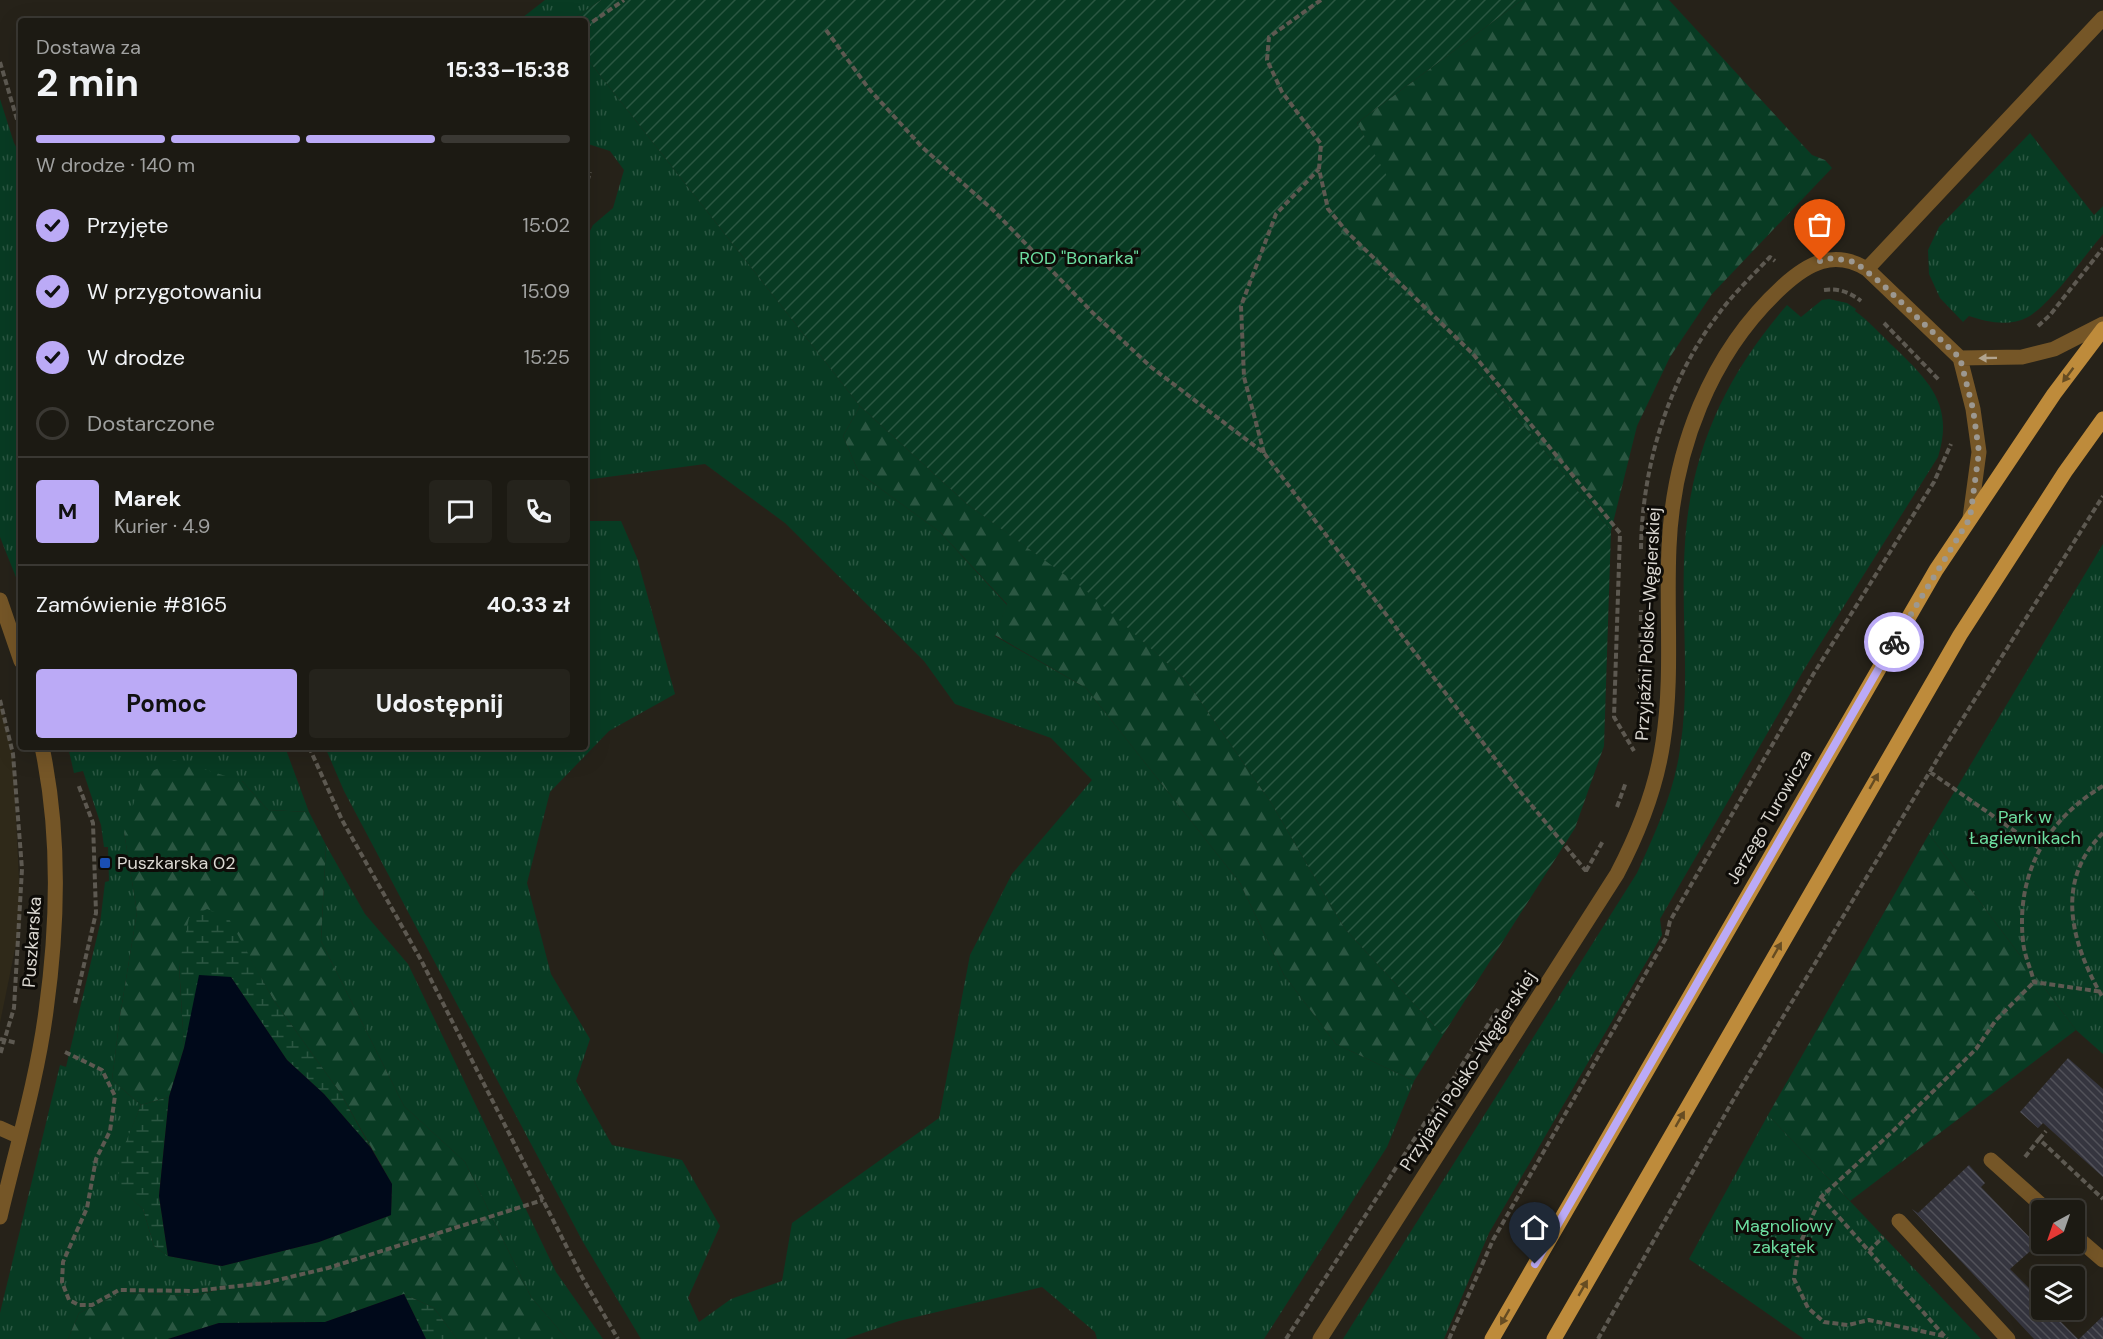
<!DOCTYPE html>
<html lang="pl">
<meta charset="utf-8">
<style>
body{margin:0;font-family:"DM Sans",sans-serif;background:#25231c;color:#f1f3f6;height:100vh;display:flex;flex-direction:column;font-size:22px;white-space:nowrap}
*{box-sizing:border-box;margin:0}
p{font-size:20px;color:#a0a1a0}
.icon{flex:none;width:33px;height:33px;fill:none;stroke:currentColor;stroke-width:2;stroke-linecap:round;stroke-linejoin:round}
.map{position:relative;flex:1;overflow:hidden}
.sheet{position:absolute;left:18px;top:18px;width:570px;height:732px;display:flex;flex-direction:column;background:#1c1a13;border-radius:6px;box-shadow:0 6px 24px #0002,0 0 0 2px #3a3833}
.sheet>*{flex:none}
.needle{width:39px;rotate:220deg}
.tools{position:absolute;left:2031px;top:1200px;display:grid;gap:12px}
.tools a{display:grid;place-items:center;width:54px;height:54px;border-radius:6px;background:#1c1a13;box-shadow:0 6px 24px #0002,0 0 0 2px #3a3833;font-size:30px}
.pin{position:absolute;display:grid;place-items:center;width:51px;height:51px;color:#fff;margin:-62px -26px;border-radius:50% 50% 50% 0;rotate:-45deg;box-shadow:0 0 6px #0007}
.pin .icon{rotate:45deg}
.courier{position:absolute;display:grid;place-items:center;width:60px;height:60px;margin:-30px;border:4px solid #bbaaf6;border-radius:50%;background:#fff;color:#222;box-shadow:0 2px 8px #0007}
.headline em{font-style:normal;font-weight:700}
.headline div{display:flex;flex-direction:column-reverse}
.headline{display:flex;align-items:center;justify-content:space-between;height:102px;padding:0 18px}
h1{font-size:39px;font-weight:700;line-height:45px}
.bar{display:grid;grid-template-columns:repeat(4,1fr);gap:9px 6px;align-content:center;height:72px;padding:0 18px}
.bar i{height:8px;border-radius:4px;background:#3a3833}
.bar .on{background:#bbaaf6}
.bar p{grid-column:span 4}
.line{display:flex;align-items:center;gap:15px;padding:0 18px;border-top:2px solid #3a3833}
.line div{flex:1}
.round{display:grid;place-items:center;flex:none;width:63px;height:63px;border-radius:6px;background:#25231c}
ol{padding:0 18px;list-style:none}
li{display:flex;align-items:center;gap:18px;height:66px}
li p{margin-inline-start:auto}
li .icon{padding:6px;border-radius:50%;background:#bbaaf6;color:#111;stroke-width:4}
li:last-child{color:#a0a1a0}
li i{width:33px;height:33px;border:3px solid #3a3833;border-radius:50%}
.cta{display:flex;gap:12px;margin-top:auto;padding:12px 18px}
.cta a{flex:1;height:69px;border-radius:6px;background:#bbaaf6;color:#111;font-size:24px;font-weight:700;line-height:69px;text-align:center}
.cta a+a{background:#25231c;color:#f1f3f6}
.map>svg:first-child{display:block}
.built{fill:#2f2919}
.grass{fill:url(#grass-tufts)}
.forest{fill:url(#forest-firs)}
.wetland{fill:url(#wetland-marsh)}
.garden{fill:url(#garden-furrows)}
.water{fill:#00091a}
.building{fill:url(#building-back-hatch)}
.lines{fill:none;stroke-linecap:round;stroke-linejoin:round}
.path{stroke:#5d5951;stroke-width:4;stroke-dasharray:6 3;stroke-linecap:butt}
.minor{stroke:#755627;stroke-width:15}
.major{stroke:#be8b3b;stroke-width:15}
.oneway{fill:#b2a48e}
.oneway2{fill:#664c22}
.done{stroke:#9c9891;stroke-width:6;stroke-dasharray:0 10.8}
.route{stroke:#bbaaf6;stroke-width:8}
.transit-dot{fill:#1a4fb4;stroke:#0e0c08;stroke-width:2}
.labels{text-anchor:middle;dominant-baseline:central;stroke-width:6;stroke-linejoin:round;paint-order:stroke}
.park-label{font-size:18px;fill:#6ddfa1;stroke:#0e0c08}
.street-label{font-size:18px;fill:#dbd8d2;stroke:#0e0c08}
.poi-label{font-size:18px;fill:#dbd8d2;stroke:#0e0c08;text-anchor:start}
</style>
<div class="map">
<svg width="2103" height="1339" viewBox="0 0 2103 1339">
<defs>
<pattern id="grass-tufts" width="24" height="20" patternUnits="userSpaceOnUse" patternTransform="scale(1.5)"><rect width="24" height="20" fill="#083b23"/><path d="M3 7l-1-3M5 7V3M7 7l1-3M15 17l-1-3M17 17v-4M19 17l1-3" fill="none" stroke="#2b5742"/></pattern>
<pattern id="forest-firs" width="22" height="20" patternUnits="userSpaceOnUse" patternTransform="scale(1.5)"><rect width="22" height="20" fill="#083b23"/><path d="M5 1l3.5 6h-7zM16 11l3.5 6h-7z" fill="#2b5742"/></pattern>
<pattern id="wetland-marsh" width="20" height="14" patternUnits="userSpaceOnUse" patternTransform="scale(1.5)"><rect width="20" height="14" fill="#083b23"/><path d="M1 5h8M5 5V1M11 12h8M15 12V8" fill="none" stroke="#2b5742"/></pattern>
<pattern id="garden-furrows" width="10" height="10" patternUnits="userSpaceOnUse" patternTransform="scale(1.5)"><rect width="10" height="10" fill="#083b23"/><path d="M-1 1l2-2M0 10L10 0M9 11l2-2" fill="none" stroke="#2b5742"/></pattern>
<pattern id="building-back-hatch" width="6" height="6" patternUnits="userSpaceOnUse" patternTransform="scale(1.5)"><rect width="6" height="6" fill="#35353f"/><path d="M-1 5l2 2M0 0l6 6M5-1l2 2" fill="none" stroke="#52525a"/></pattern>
</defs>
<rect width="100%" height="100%" fill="#262219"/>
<!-- built -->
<path class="built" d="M0,700L13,754L21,920L0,1023Z"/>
<!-- grass -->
<path class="grass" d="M545,0H601L570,21H518Z
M585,56L860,406L843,436L859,473L940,532L1007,605L995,636L1086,688L1240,883L1284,975L1336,1044L1414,1081L1387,1147L1264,1339H1097L1095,1332L1042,1287L899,1321L845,1339H641L583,1242L344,791L325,747H585V521H621L637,558L675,694L609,731L550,792L527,883L551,974L590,1039L576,1081L612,1145L682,1160L720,1226L688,1298L699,1322L731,1299L782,1281L792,1223L939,1118L970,955L1012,874L1092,780L1051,738L955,704L924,661L785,523L705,464L585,480V241L593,225L613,208L624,170L610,151L585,143Z
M0,99L14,143L21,156V590L0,537Z
M2030,133L2094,215L2103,206V234C2085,255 2051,304 2028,317C2009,327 1987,322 1969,316L1963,322L1940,298L1929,274L1928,250L1939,227Z
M1829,299L1847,303L1856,309L1855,311C1869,321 1882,336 1895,348C1930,382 1954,406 1938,457L1805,668L1660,919L1662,935L1489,1233L1444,1339H1343L1637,873C1655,833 1674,793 1680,749C1691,680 1680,612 1685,543C1691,450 1726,375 1787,305L1801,317L1822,300Z
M2103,544V1054L2076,1030L1929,834Z
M68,747H285L309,812L268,810L242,781L124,832L137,912L120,1016L112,1080L141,1105L119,1161L118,1186L143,1209L154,1246L168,1256L222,1266L221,1288L195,1296L122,1293L79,1313L68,1339H0V1313L60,1065L66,1067L100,924L105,882L109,881L108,847H104L101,825L83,771L74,773Z
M326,845L365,914L408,964L556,1272L603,1339H567L531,1297L465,1162L404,1106L321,941Z
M1768,1115L1981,1339H1804L1689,1259Z"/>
<!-- forest -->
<path class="forest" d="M1522,0H1669L1812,155L1825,160L1832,168L1712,294L1670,357L1637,426L1611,531L1471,362L1336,228L1386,176L1357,123Z
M860,406L967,504L1084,588L1185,679L1270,801L1345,929L1443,1035L1414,1081L1336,1044L1284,975L1240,883L1086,688L995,635L1007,604L940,532L859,473L843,436Z
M174,760L242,781L268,810L309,812L326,845L321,941L404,1106L465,1162L531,1297L567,1339H457L434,1308L404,1294L325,1322L219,1323L168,1339H68L79,1313L122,1293L195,1296L220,1289L222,1266L319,1242L391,1215L392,1184L341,1094L273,999L227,917L179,964L184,1048L169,1097L141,1105L112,1080L120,1016L137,912L124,832L143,776Z
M1929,834L2076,1030L1850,1201L1768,1115Z"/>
<!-- wetland -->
<path class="wetland" d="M207,909L228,917L273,999L341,1094L371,1148L324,1094L287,1060L231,977L184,1048L179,964L189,918Z
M169,1097L159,1196L168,1256L154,1246L143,1209L118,1187V1161L141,1105Z
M404,1294L434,1308L457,1339H426Z"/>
<!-- garden -->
<path class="garden" d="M601,0H1522L1357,123L1387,176L1337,228L1471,362L1611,531L1604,746L1575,828L1443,1035L1345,929L1270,801L1185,679L1083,588L967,504L860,406L585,56V21H570Z"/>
<!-- water -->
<path class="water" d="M199,975L231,977L287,1060L324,1094L371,1148L392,1184L391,1215L319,1242L222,1266L168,1256L159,1196L169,1097L184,1048Z
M404,1294L426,1339H168L219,1323L325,1322Z"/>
<!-- building -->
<path class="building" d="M2068,1058L2103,1089V1177L2043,1123L2038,1128L2020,1112Z
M1969,1165L1985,1183L1981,1187L2037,1245L2010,1269L2042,1301V1310H2049L2078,1339H2034L1912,1209L1918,1213Z
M2103,1316V1339H2079Z"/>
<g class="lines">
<!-- path -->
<path class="path" d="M1321,0L1269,37L1267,60L1282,92L1321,144L1319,169L1328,209L1348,233L1473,354L1620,533L1614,717L1634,751
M585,27L624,0
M826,30L869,89L922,147L992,209L1093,313L1151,367L1264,453L1518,789L1586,871
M0,62L21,133
M585,190L590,172
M1824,290C1839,288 1849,292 1861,301
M1884,323L1939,380
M2038,326L2050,315L2103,248
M1264,453L1244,377L1241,306L1276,214L1319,169
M1641,549C1642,465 1669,378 1720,312C1735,292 1753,275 1770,257L1775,261
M0,700L13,754L22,869L14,1008L0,1055
M1640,702L1641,610
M309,747L342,820L421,960L582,1277L618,1339
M1930,772L2039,848
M2103,786C2046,820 2016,874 2023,941C2024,955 2031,969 2034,982L2103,992
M1617,807L1626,782
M2103,833C2053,882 2072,945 2103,998
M1586,871L1603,841
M75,1003L96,913L93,823L78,784
M0,1039L17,1043
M65,1052L102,1070L115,1096L110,1131L96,1159L87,1208L63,1262L62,1282L69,1300L79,1305H92L119,1290L194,1291L265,1283L328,1268L543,1200
M2039,1139L2046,1131
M2025,1157L2039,1139L2103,1199
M1821,1197L1947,1339
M1869,1251L1883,1237
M1944,1336L1869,1320L1848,1325L1824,1322L1808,1308L1794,1279L1799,1246L1821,1197L1892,1132L1976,1049L1996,1020L2034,982
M1286,1339L1498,1009
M1449,1339L1493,1240L1666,938L1670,921L1814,673L1934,482L1951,444
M1598,1339L1732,1102L1941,753L2103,496"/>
<!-- minor -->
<path class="minor" d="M1867,269L2103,18
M1960,358L2022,357L2054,349L2103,324
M0,600L21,661
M0,1128L20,1137
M1991,1160L2047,1210
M0,1217C16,1149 37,1080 46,1011C58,925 60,832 42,747
M1899,1221L2008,1339
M2074,1235L2103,1260
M1320,1339L1617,874C1639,832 1656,790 1663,742C1673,678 1666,612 1669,547C1673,451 1710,353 1782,287C1808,263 1834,249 1867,269L1960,358L1973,409L1979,452L1970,518"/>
<!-- major -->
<path class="major" d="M1492,1339L1936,570L2054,394L2103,329
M1554,1339L1960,635L2065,472L2103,419"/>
</g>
<!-- one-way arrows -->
<defs><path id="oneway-solid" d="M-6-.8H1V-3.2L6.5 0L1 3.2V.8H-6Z" transform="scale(1.5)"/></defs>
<use class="oneway" href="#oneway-solid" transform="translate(1988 358) rotate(179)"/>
<g class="oneway2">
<use href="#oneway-solid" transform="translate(2068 375) rotate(127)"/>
<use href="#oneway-solid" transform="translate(1874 781) rotate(-60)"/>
<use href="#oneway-solid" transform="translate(1777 950) rotate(-60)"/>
<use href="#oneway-solid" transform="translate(1680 1119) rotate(-60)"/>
<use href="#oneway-solid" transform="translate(1583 1288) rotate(-60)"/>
<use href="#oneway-solid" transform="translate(1505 1317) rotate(120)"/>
</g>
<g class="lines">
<!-- done -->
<path class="done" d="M1820,261L1832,258L1855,262L1882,284L1960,358L1973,409L1979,452L1970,518L1894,642"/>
<!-- route -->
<path class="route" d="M1535,1264L1894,642"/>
</g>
<!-- markers -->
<rect class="transit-dot" x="99" y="857" width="12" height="12" rx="3"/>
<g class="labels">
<!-- park labels -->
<g class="park-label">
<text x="1079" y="258">ROD "Bonarka"</text>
<text x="2025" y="817">Park w<tspan x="2025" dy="21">Łagiewnikach</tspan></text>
<text x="1784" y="1226">Magnoliowy<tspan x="1784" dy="21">zakątek</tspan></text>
</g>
<!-- street labels -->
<g class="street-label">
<text transform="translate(1648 624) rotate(-87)">Przyjaźni Polsko-Węgierskiej</text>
<text transform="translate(1769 817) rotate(-60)">Jerzego Turowicza</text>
<text transform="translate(32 942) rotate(-86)">Puszkarska</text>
<text transform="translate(1468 1071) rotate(-57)">Przyjaźni Polsko-Węgierskiej</text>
</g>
<!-- poi labels -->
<g class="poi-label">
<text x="117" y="863">Puszkarska 02</text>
</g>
</g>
</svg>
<div class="tools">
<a><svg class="needle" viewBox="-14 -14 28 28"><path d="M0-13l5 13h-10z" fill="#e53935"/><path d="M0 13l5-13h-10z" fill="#a0a1a0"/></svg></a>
<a><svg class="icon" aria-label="layers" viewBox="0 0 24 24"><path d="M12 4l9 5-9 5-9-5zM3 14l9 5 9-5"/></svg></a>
</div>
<div class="pin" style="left:1820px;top:261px;background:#ea580c"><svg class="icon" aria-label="bag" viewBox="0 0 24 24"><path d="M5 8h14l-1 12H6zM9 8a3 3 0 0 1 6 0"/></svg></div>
<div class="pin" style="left:1535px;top:1264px;background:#1f2937"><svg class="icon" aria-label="home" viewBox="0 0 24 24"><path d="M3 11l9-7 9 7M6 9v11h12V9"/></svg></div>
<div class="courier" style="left:1894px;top:642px"><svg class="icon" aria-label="bike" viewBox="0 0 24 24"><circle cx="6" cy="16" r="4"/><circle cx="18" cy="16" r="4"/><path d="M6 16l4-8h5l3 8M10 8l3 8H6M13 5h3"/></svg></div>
<section class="sheet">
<div class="headline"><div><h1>2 min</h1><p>Dostawa za</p></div><em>15:33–15:38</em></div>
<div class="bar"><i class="on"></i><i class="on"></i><i class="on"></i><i></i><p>W drodze · 140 m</p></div>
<ol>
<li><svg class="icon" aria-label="check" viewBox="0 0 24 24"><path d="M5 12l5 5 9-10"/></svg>Przyjęte<p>15:02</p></li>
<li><svg class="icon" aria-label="check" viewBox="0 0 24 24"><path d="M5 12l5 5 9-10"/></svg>W przygotowaniu<p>15:09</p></li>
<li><svg class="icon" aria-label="check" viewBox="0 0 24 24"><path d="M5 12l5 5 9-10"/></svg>W drodze<p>15:25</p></li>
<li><i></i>Dostarczone</li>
</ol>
<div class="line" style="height:108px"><b class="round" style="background:#bbaaf6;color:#111">M</b><div><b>Marek</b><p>Kurier · 4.9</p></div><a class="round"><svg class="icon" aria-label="chat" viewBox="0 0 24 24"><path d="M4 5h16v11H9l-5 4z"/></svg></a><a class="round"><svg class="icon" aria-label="phone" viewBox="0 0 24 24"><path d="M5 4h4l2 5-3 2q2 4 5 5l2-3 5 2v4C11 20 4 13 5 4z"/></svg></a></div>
<div class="line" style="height:78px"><div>Zamówienie #8165</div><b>40.33 zł</b></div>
<div class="cta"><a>Pomoc</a><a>Udostępnij</a></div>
</section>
</div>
